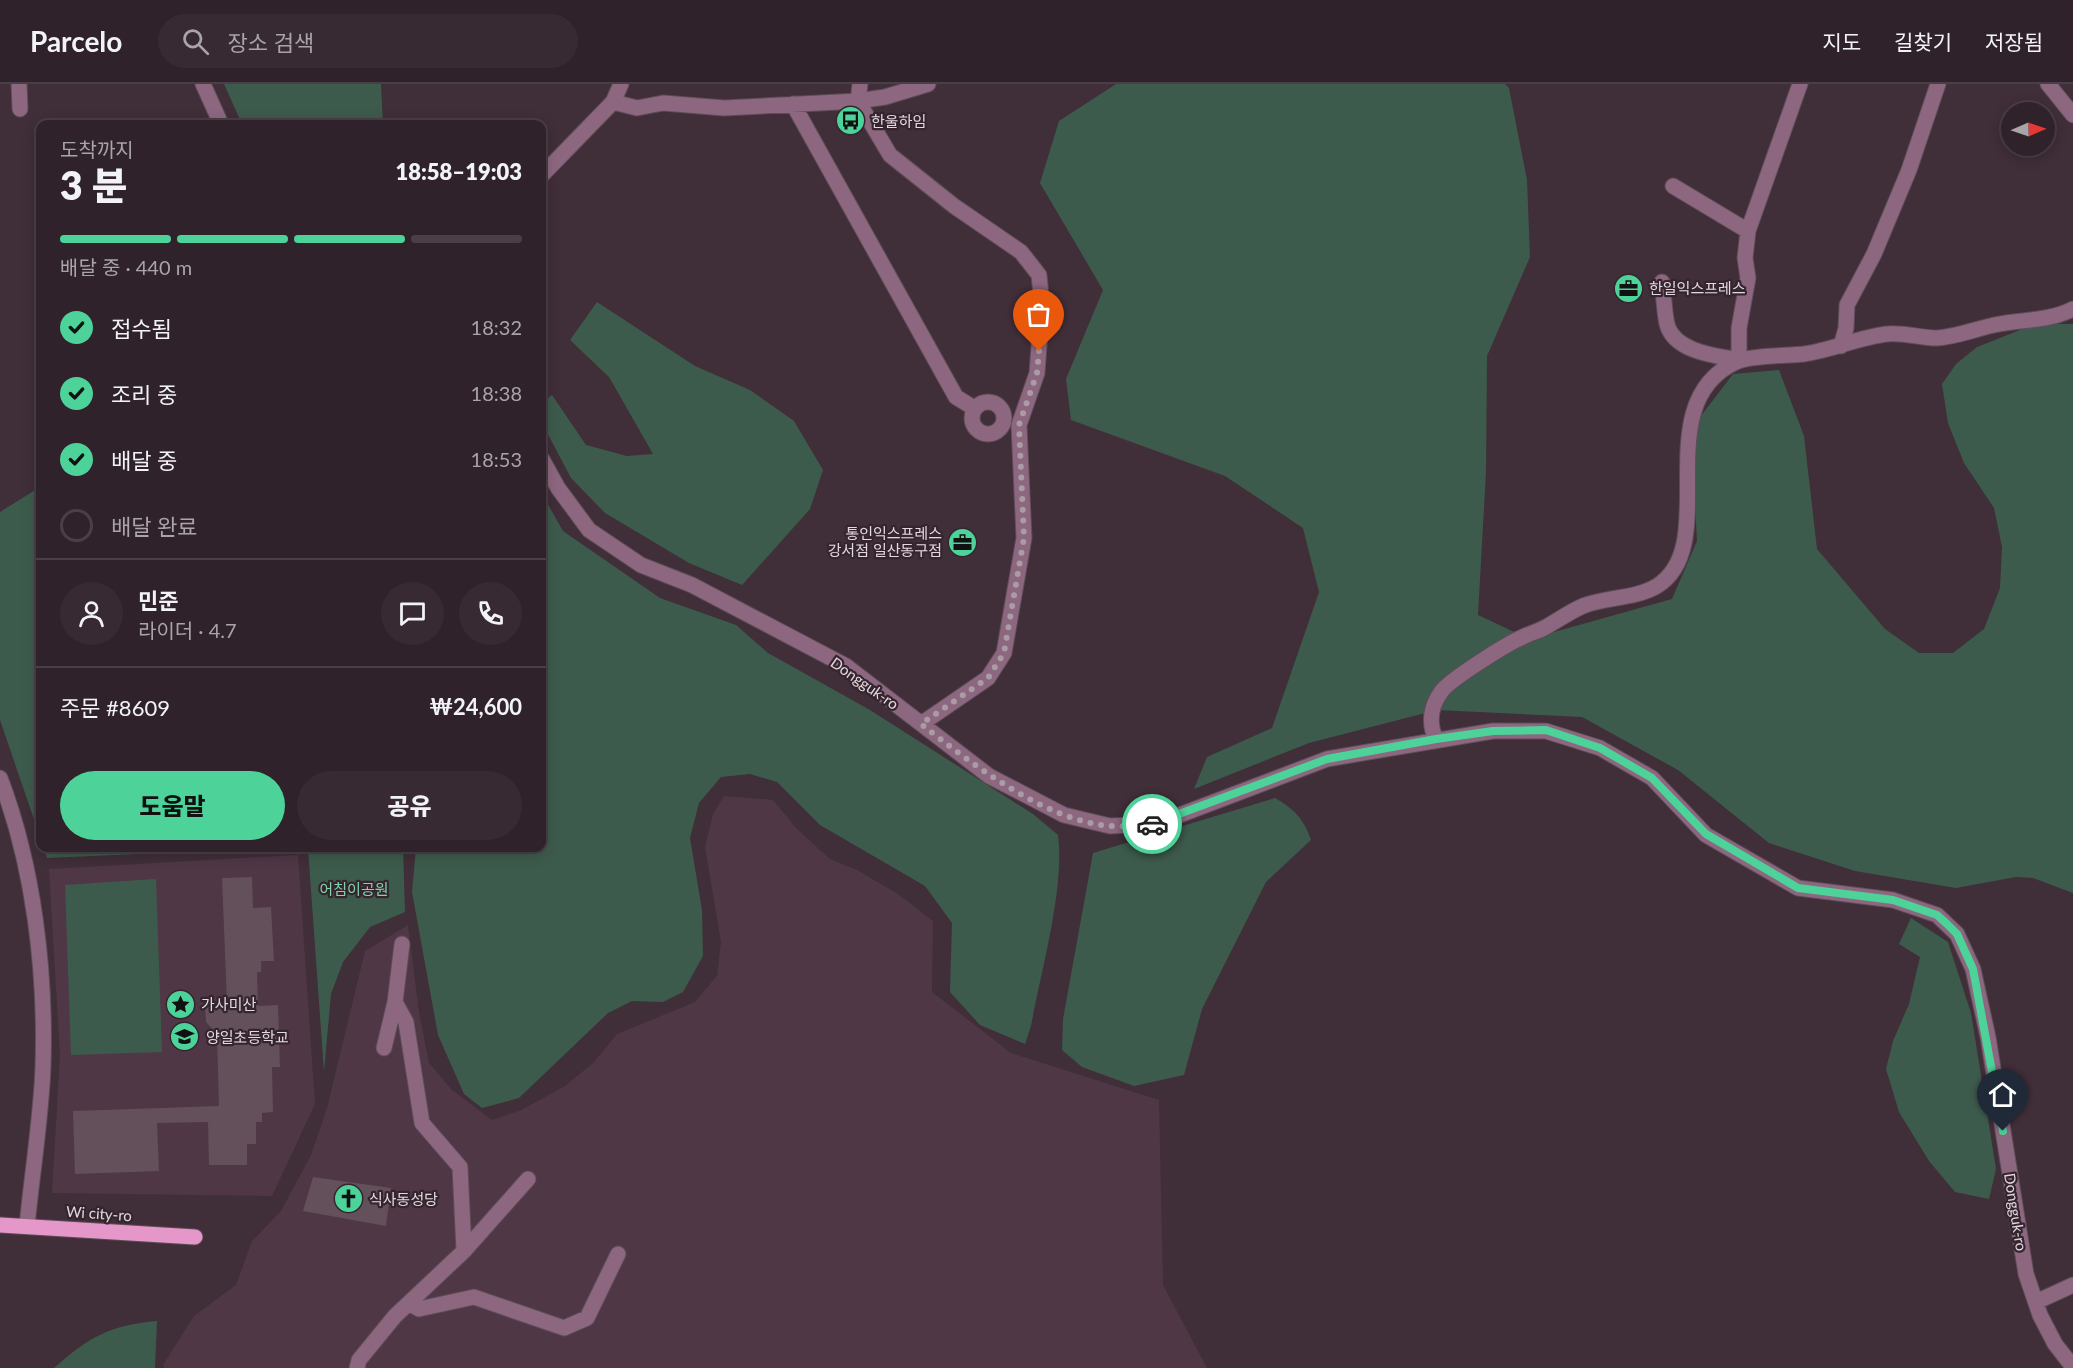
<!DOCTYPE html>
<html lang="ko">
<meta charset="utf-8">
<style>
body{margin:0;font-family:Lato,"Noto Sans KR",sans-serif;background:#382a33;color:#f1f3f6;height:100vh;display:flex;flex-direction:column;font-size:22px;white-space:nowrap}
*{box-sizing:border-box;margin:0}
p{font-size:20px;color:#a8a4a9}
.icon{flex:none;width:33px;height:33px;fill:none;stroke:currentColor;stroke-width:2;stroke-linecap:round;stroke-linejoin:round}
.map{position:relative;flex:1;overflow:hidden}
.details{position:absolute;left:36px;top:36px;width:510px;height:732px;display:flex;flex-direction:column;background:#30222b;border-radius:12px;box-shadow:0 3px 15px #0003,0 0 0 2px #4b3f47}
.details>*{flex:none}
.needle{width:39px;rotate:88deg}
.buttons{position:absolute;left:2001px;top:18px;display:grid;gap:12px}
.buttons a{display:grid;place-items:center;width:54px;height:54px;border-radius:50%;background:#30222b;box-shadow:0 3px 15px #0003,0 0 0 2px #4b3f47;font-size:30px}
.pin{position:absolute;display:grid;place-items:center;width:51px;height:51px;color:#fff;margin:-62px -26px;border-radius:50% 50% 50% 0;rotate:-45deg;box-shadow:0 0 6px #0007}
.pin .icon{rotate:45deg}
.courier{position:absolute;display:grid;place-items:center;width:60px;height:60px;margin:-30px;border:4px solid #4dd39a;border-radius:50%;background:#fff;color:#222;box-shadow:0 2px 8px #0007}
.overview em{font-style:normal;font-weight:800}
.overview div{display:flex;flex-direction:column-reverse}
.overview{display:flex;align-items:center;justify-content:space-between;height:102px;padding:0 24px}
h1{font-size:39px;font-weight:800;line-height:45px}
.bar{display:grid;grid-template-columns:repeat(4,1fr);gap:9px 6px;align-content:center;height:72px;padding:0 24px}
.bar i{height:8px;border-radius:4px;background:#4b3f47}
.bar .current{background:#4dd39a}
.bar p{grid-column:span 4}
.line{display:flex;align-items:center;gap:15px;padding:0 24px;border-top:2px solid #4b3f47}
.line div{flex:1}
.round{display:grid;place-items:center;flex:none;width:63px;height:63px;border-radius:32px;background:#382a33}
ol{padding:0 24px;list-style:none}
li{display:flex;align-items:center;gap:18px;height:66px}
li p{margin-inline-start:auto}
li .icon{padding:6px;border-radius:50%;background:#4dd39a;color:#111;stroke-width:4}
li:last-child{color:#a8a4a9}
li i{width:33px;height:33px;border:3px solid #4b3f47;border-radius:50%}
.primary-button{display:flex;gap:12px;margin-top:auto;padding:12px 24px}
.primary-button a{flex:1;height:69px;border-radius:36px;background:#4dd39a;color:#111;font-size:24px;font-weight:800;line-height:69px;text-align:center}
.primary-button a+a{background:#382a33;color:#f1f3f6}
header{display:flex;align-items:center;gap:36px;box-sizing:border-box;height:84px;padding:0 30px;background:#30222b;border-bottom:2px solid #4b3f47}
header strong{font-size:28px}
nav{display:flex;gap:33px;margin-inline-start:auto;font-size:21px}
.search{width:420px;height:54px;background:#382a33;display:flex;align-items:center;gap:15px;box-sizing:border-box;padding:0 21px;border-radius:33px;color:#a8a4a9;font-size:22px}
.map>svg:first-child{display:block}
.built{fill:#4f3746}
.green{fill:#3d5b4c}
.building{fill:#63505b}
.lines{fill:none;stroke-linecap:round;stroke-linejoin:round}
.minor-casing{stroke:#5d4d57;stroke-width:17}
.major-casing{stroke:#5d4d57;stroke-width:17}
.minor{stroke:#8d677f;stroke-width:15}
.major{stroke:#e497c8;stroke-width:15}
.done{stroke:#aa9ca4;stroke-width:6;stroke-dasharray:0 10.8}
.route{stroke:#4dd39a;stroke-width:8}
.labels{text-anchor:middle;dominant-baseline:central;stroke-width:4.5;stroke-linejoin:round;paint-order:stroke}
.poi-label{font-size:15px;fill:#e3d8de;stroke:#35252f;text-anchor:start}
.street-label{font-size:15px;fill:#e3d8de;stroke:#35252f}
.park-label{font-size:15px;fill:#81d3aa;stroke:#35252f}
</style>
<header>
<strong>Parcelo</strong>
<div class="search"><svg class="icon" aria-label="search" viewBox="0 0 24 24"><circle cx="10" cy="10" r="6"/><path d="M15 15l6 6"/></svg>장소 검색</div>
<nav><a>지도</a><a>길찾기</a><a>저장됨</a></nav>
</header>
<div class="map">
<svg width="2073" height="1284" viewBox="0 0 2073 1284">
<rect width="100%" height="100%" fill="#402e39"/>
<!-- built -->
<path class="built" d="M724,712L773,716L797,745L830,775L857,786L898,810L933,837L932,908L1011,969L1159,1016L1163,1201L1207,1284H164L163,1281L194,1232L236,1201L252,1157L281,1127L311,1071L327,1024L365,867L408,841L419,928L429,979L452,1006L492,1036L521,1026L565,1002L593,979L617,950L695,918L717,892L721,858L705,763L713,730Z
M298,771L315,1020L272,1112L52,1109L60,971L49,785Z"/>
<!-- green -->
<path class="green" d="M224,0H381L383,40H242Z
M1116,0H1505L1509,4L1527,96L1530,173L1487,272L1486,388L1478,531L1529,555L1672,515L1697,457L1691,345L1733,290L1779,286L1804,352L1817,465L1885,545L1919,569H1953L1984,545L2000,504L2002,463L1994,424L1964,379L1948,339L1942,300L1956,280L1977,263L2035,240H2073V809L2033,794L2016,793L1956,804L1855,787L1769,759L1678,686L1582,633L1437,626L1309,659L1194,705L1207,673L1272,644L1319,508L1303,444L1225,392L1071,336L1066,295L1103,206L1040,99L1059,37Z
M597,218L695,282L750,306L794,337L823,386L810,425L742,501L689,479L605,429L571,394L542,339V318L552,311L586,361L627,372L653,370L609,293L570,256Z
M40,403V753L0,636V428Z
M542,410L563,447L660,514L736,541L768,569L870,626L1033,730L1058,751C1065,804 1041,887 1031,942L1025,960L980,941L950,908L952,839L925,802L820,741L777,698L750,690L721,693L699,719L690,754L702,826L703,872L683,908L663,918L632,917L608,929L519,1014L482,1024L464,1010L438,951L412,808L416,764H542Z
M1275,714C1294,725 1304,735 1311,756L1266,798L1202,925L1184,991L1134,1002L1082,983L1062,966L1063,935L1093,769Z
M44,764H271L47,774Z
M308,764H403L405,828L370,843L343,878L331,910L324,988Z
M156,795L162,968L71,971L65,801Z
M1911,834L1948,858L1971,929L1996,1085L1989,1115L1955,1108L1929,1077L1899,1028L1886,985L1893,957L1909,920L1920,873L1899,860Z
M157,1237L155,1284H54C89,1253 110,1241 157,1237Z"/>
<!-- building -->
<path class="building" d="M252,793L253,824L271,823L274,877H261V888H257L258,922L278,921L280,983H272L273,1028L262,1029V1038H256V1060H247V1081H209L208,1038L157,1039L159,1087L75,1090L73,1027L219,1022L217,950L206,938L205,920L227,919L222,794Z
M313,1093L391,1104L386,1142L303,1127Z"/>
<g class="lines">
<defs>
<path id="minor" d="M19,0L20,25
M203,0L221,40
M860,0L858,17L890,71L954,122L1021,168L1039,191L1042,221L1037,289L1019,341L1024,454L1004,569L988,594L921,640
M2048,0L2073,31
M613,18L637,24L663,19L724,24L858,17L885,13L928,0
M793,20L956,313L974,324
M542,91L613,18L621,0
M1673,102L1748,147
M1662,198C1664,212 1664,227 1667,240C1674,268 1717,272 1739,276V244L1748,194L1745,174L1748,147L1800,0
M1841,262L1846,244L1847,221L1874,170L1909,86L1938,0
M972 334a16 16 0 1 1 32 0a16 16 0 1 1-32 0Z
M542,375L558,404L589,446L641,481L692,501L846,582L989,692L1064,731L1110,742L1156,740L1327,675L1493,647H1546L1600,664L1652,694L1706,751L1798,804L1893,816L1937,831L1957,850L1973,885L1988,953L2026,1190L2040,1231L2055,1260L2073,1283
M1436,655C1428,639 1431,622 1441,608C1449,596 1508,559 1523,553C1530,549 1537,548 1544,544C1557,537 1569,528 1583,522C1606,513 1635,515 1657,502C1724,460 1645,320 1736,278C1752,271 1786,272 1804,270C1832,266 1860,253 1887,250C1904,248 1920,254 1937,254C1956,253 1975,245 1994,241C2021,235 2047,238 2073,225
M0,694C34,783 46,888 43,983C41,1036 32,1089 27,1142
M384,964L395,918
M464,1167L528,1095
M2036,1218L2073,1201
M409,1219L419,1225L474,1213L564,1244L587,1234L618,1170
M357,1284L359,1276L395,1232L464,1167L460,1083L422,1039L406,938L395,918L402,860"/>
<path id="major" d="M0,1141L195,1153"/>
</defs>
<!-- minor casing -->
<use href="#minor" class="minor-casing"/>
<!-- major casing -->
<use href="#major" class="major-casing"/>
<!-- minor -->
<use href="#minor" class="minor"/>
<!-- major -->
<use href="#major" class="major"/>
</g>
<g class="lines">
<!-- done -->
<path class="done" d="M1039,267L1037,289L1019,341L1024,454L1004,569L988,594L921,640C971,679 1045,737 1110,742C1124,743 1138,741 1152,740"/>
<!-- route -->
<path class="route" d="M1152,740L1327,675L1436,655L1493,647L1546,646L1600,664L1652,694L1706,750L1798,804L1893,816L1937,831L1947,840L1957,850L1973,885L2003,1047"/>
</g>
<!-- icons -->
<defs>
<symbol id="bus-disc" viewBox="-11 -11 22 22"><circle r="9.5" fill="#4dd39a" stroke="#35252f"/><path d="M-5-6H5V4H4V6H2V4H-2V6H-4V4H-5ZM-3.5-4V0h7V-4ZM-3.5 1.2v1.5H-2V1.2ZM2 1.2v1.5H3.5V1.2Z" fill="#111"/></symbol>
<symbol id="office-disc" viewBox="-11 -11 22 22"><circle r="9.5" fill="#4dd39a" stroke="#35252f"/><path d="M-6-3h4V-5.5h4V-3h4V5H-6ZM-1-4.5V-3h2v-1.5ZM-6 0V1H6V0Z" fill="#111"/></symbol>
<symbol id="sight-disc" viewBox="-11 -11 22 22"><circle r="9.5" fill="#4dd39a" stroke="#35252f"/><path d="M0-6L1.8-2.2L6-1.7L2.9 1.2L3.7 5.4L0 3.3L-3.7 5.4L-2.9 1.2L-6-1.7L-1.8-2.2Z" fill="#111"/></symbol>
<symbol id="school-disc" viewBox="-11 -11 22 22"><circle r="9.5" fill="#4dd39a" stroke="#35252f"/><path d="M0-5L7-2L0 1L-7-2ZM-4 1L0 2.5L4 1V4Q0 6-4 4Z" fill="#111"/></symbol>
<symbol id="church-disc" viewBox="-11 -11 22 22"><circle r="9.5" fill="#4dd39a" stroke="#35252f"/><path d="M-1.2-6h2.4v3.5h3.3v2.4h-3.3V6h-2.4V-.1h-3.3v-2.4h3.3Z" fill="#111"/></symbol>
</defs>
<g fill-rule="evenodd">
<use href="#bus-disc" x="834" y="20" width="33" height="33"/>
<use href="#office-disc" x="1612" y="188" width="33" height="33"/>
<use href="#office-disc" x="946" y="442" width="33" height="33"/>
<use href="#sight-disc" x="164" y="904" width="33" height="33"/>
<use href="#school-disc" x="168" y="936" width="33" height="33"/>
<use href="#church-disc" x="332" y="1098" width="33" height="33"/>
</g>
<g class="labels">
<!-- poi labels -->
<g class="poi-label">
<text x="871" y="37">한울하임</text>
<text x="1649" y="204">한일익스프레스</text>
<text x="942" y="449" text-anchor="end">통인익스프레스<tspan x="942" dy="17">강서점 일산동구점</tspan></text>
<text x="201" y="920">가사미산</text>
<text x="206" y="953">양일초등학교</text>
<text x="369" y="1115">식사동성당</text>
</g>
<!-- street labels -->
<g class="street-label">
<text transform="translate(865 599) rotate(35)">Dongguk-ro</text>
<text transform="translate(2016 1128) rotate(81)">Dongguk-ro</text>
<text transform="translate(99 1129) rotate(4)">Wi city-ro</text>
</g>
<!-- park labels -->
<g class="park-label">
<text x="354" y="805">어침이공원</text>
</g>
</g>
</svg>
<div class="buttons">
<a><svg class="needle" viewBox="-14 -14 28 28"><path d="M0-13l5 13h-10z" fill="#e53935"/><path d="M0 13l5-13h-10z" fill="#a8a4a9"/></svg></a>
</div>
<div class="pin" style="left:1039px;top:267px;background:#ea580c"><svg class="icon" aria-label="bag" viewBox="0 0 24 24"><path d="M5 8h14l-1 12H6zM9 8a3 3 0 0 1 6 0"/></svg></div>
<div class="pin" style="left:2003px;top:1047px;background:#1f2937"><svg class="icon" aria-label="home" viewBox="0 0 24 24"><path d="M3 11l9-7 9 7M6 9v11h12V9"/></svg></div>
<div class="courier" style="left:1152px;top:740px"><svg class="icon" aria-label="car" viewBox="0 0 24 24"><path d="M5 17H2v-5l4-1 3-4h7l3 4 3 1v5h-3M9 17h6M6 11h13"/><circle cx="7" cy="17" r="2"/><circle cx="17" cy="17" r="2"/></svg></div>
<section class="details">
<div class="overview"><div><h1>3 분</h1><p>도착까지</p></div><em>18:58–19:03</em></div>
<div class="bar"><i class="current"></i><i class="current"></i><i class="current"></i><i></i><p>배달 중 · 440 m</p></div>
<ol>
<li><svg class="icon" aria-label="check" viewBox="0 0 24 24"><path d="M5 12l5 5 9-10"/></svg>접수됨<p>18:32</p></li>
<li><svg class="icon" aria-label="check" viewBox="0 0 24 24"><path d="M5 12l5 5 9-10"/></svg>조리 중<p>18:38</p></li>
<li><svg class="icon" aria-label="check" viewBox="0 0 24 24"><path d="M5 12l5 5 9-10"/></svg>배달 중<p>18:53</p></li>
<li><i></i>배달 완료</li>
</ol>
<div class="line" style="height:108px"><a class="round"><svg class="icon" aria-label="person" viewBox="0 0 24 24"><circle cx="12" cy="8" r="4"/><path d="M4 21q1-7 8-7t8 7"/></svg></a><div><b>민준</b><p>라이더 · 4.7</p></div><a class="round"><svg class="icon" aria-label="chat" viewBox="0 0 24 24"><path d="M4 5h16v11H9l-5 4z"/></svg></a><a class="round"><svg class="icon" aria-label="phone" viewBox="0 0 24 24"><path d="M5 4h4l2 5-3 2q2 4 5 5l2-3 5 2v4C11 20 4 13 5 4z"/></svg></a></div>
<div class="line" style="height:78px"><div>주문 #8609</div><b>₩24,600</b></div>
<div class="primary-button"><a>도움말</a><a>공유</a></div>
</section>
</div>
